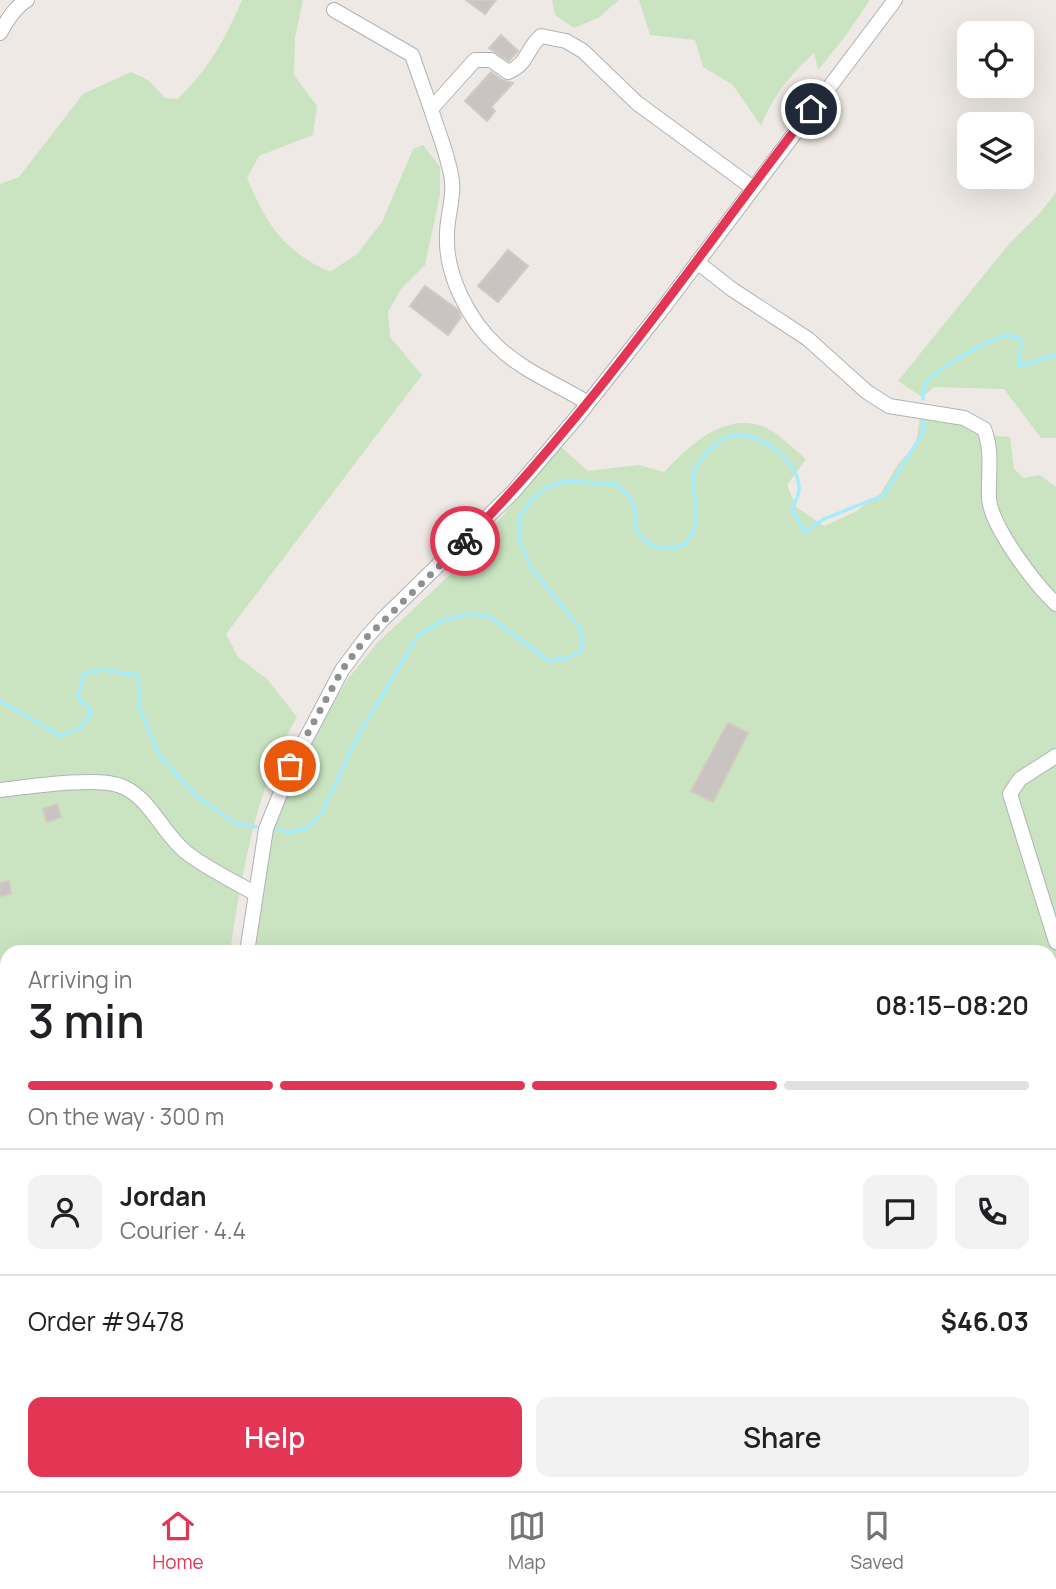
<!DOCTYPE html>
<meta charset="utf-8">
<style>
body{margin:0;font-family:Manrope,sans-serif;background:#f2f2f2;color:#202124;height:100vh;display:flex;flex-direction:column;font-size:26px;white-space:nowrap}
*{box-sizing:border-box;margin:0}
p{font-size:23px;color:#757577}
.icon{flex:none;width:38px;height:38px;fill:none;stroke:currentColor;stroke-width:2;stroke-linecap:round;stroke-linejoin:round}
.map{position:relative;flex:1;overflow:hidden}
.drawer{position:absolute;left:0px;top:945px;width:1057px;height:546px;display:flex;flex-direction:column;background:#fff;border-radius:21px 21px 0 0;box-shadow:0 7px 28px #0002}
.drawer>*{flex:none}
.fabs{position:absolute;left:957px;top:21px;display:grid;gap:14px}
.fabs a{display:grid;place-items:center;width:77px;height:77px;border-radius:14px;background:#fff;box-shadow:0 7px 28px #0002;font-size:35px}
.pin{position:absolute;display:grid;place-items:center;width:60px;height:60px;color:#fff;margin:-30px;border:4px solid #fff;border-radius:50%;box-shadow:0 2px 7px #0007}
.courier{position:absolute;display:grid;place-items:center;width:70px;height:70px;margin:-35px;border:5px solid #e23654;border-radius:50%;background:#fff;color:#222;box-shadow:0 2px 9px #0007}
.headline em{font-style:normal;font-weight:600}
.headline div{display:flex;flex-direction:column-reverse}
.headline{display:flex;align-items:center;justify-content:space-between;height:119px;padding:0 28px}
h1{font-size:46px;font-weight:600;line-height:52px}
.bar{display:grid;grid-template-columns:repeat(4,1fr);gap:10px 7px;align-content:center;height:84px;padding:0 28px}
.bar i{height:9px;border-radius:5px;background:#e0e0e0}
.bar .active{background:#e23654}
.bar p{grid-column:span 4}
.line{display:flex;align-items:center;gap:18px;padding:0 28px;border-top:2px solid #e0e0e0}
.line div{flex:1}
.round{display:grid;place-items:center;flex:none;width:74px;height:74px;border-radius:14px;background:#f2f2f2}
.cta{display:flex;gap:14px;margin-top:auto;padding:14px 28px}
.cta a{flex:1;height:80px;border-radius:14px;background:#e23654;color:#fff;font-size:28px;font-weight:600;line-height:80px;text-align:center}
.cta a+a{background:#f2f2f2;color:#202124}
.menu{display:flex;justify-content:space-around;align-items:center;height:98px;border-top:2px solid #e0e0e0;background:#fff;font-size:19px;color:#757577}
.menu a{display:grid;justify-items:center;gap:4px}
.menu .active{color:#e23654}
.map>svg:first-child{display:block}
.green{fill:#cae4c1}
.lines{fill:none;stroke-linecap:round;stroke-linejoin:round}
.stream{stroke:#a6ecfb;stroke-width:3.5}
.building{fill:#c9c4c1;stroke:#d2c9c2;stroke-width:2}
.minor-casing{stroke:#afb3b6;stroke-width:16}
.minor{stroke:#fff;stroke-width:14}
.done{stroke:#8f9191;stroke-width:7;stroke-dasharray:0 12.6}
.route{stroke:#e23654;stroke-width:9}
</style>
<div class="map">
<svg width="1056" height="1491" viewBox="0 0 1056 1491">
<rect width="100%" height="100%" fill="#eee9e4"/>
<!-- green -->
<path class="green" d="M242,0H303L295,38L294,75L317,106L313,135L259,156L247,178C266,223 283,251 330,272L357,254L382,222L413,149L423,145L440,167V195L425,265L401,289L388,312L390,337L422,375L226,634L238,657L268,680L297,717C256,787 242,872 230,952H7V1484H48L29,1491H5L0,1480V184L19,177L83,94L131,72L148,80L165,98L178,99C210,67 224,41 242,0Z
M552,0H619L598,18L574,28L555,15Z
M639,0H870L844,38L818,70L814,53C789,76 774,95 761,126L733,85L703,67L695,40L650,35Z
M1056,192V438H1041L1004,389L934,387L922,397L898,381L1009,244L1041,212Z
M928,410L989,435L1010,437L1014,469L1024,478L1040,475L1056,487V1491H597L591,1484H1050V952H253L274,829L294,771L347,680L378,642L482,545L499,520L561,447L588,471L639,465L664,472C690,446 721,413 762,426C775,430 795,450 806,459L787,485L796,507L824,526L855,512L881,493L898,464L916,444L920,416Z"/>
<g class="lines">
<!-- stream -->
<path class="stream" d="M923,399C923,395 924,388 926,383C932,372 992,337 1005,336C1010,335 1015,337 1021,339L1019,367L1053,355L1056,358
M0,701L61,736L81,727L92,712L78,697L84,673L103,670L138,675L140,711L160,756L196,796L235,823L256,827
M277,830L292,832L306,829L322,813L359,734L418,636L441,621L467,614L489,616L549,661L568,658L583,649L580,628L531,568L520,541L519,517L533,498L545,488L566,481L616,484L630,497L635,510V530C651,548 661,553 685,544C689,539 694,532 695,525C701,500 683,482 701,459C710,448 721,437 736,435C762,433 801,462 799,490C799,496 794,504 792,510L805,532L824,519L884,495L924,431L923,420"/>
</g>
<!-- building -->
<path class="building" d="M466,0H496L485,14Z
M501,35L518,51L509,61L489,48Z
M491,72L502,80L513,83L491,107L495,111L487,121L465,101Z
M508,250L528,266L498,302L478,286Z
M425,286L458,310L461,317L448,335L410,306Z
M728,723L748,733L713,802L691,791Z
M57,804L61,817L47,822L43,809Z
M9,881L11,894L0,896V883Z"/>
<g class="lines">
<defs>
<path id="minor" d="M334,10L412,55L431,109L475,60H491L508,72C528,64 526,49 541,36L566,41L583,51L637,103L753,188
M0,33C7,20 15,7 27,0
M431,109C438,132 449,157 452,181C454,199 447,216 447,234C445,274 468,320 498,347C523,371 559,385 588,403
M697,262L733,290L808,339L867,392L889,406L964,418L984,429C993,451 988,475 989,499C992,528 1035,584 1056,604
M1056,756L1020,779L1010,794L1056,942
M0,790C28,787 94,777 118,785C149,794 162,834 187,853C208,869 233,881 256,894
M247,952L266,829L291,767L342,670L366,638L383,619L513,492L577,417L660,312L895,0
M401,1484L420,1491
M234,1491L238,1484
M535,1491L543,1484"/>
</defs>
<!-- minor casing -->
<use href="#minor" class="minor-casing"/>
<!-- minor -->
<use href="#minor" class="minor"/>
</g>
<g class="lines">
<!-- done -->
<path class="done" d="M290,766L342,670L366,638L465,541"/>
<!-- route -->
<path class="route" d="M465,541C595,409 698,255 811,109"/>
</g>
</svg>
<div class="fabs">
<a><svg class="icon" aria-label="locate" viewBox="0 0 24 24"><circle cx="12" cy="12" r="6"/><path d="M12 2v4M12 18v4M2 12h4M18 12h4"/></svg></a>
<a><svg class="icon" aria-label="layers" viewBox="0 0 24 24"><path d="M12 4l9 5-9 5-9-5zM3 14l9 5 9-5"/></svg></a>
</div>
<div class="pin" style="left:290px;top:766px;background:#ea580c"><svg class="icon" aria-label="bag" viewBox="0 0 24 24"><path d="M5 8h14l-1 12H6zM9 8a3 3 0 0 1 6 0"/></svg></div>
<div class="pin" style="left:811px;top:109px;background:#1f2937"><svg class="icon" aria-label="home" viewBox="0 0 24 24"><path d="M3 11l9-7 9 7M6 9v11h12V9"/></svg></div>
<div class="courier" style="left:465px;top:541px"><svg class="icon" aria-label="bike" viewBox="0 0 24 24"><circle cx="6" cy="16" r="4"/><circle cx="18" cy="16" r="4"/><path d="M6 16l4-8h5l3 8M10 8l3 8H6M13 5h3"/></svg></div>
<section class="drawer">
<div class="headline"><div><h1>3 min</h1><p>Arriving in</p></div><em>08:15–08:20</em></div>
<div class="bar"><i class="active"></i><i class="active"></i><i class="active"></i><i></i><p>On the way · 300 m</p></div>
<div class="line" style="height:126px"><a class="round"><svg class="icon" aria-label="person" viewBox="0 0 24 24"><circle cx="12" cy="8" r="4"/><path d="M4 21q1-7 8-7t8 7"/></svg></a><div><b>Jordan</b><p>Courier · 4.4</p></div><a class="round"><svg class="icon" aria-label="chat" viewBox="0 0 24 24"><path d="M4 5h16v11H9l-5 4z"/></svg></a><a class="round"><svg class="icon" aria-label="phone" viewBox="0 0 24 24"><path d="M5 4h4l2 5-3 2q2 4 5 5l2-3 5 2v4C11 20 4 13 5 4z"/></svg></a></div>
<div class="line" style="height:91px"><div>Order #9478</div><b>$46.03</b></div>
<div class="cta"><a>Help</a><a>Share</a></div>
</section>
</div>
<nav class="menu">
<a class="active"><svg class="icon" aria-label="home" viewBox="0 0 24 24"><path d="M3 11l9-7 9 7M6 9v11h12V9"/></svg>Home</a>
<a><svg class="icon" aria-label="map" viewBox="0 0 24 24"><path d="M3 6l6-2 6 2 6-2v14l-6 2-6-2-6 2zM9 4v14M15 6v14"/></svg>Map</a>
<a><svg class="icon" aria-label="saved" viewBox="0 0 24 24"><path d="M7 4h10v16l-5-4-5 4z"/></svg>Saved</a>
</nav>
